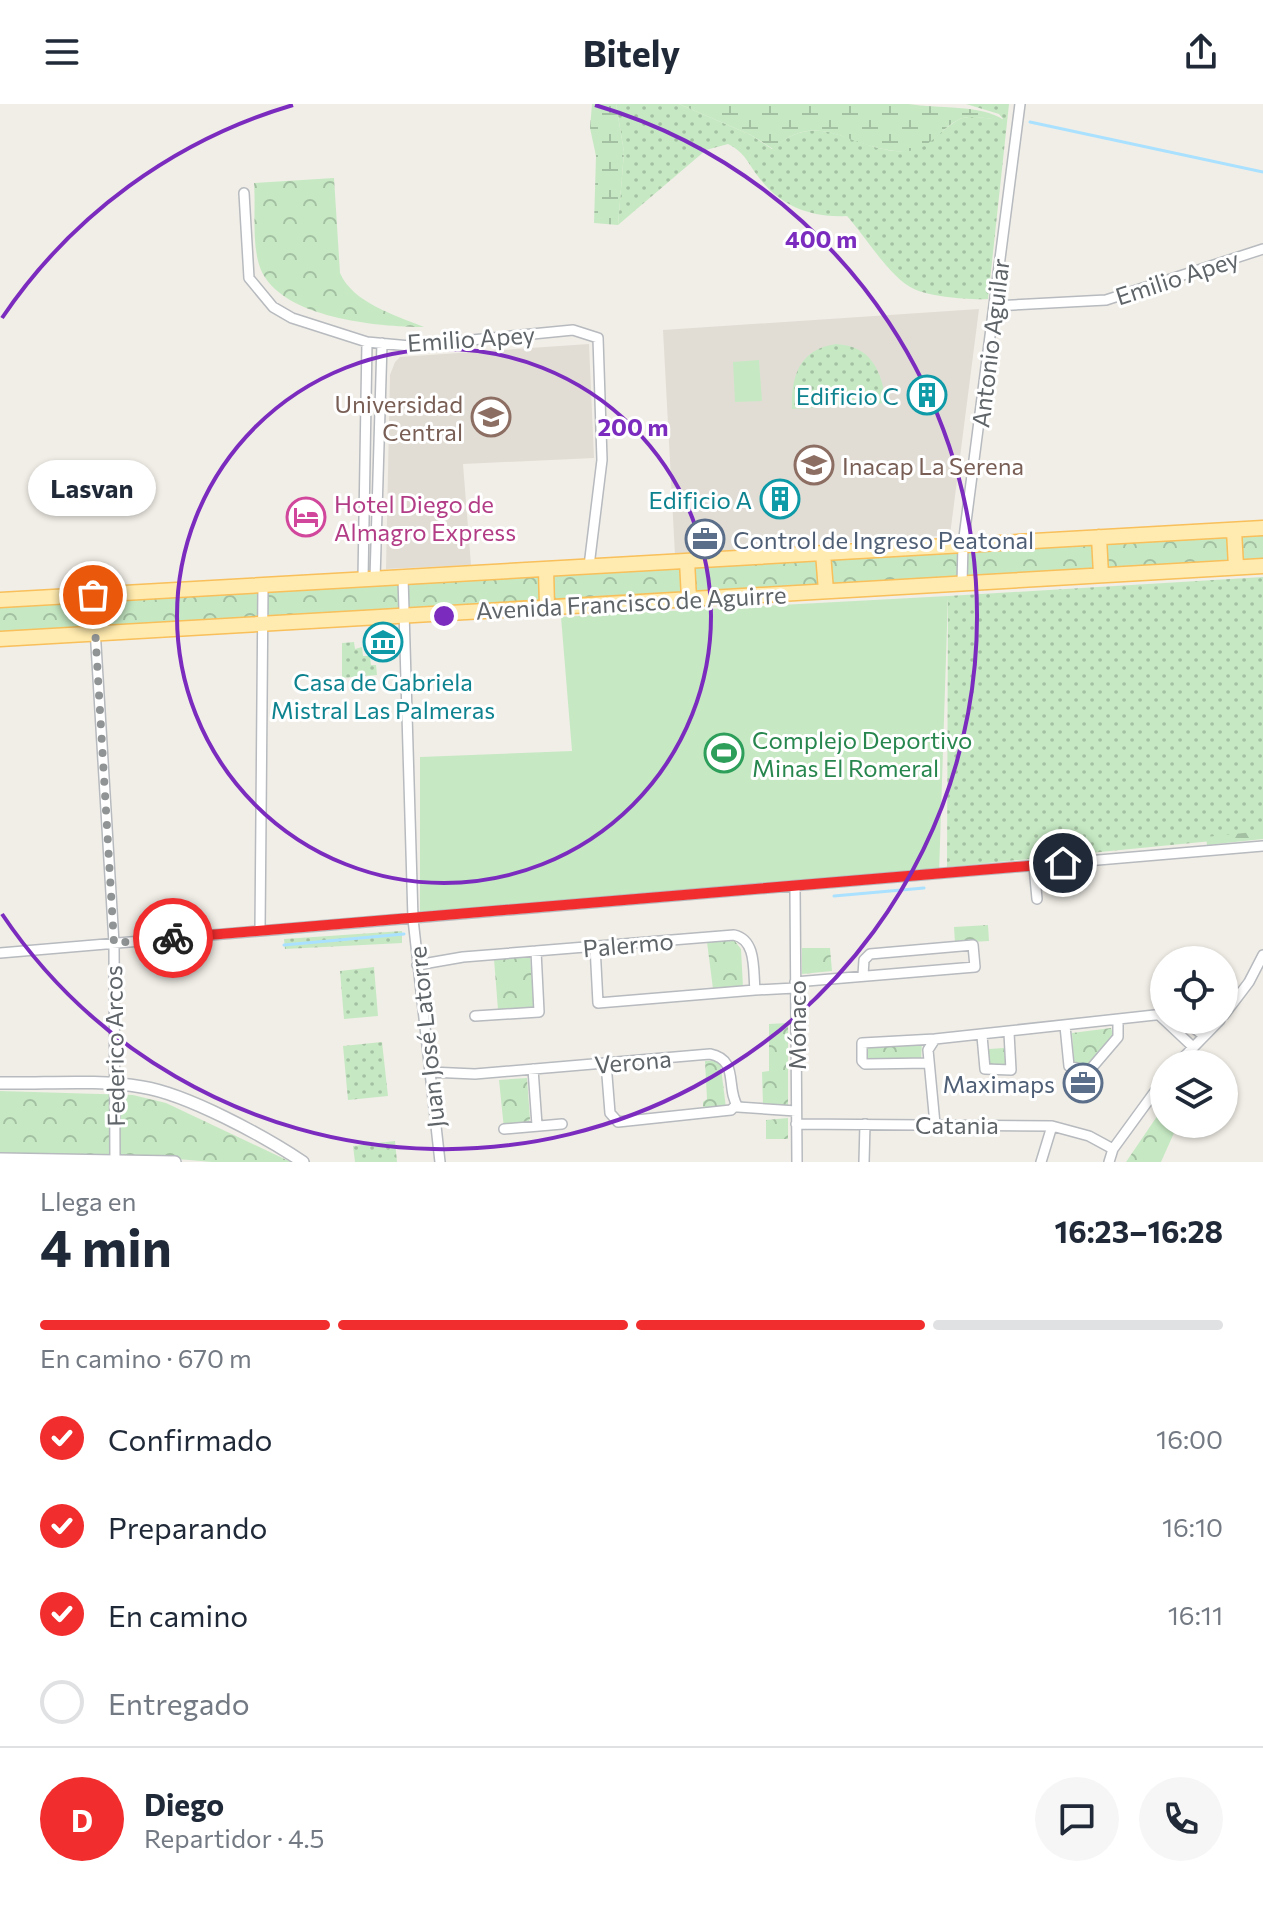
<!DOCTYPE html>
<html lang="es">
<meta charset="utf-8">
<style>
body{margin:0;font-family:Commissioner,sans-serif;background:#f6f6f7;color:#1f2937;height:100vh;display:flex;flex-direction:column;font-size:30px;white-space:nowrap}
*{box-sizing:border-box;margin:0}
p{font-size:26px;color:#747a83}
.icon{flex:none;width:44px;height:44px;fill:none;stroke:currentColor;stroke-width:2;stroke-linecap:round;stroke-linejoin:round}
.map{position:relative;height:1058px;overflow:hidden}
.side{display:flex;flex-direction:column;background:#fff;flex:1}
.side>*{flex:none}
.controls{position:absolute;left:1150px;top:842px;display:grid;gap:16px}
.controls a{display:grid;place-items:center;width:88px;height:88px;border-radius:50%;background:#fff;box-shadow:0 2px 6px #0004;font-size:40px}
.pin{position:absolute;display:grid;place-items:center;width:68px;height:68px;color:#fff;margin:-34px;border:4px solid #fff;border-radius:50%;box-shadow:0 2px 8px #0007}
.courier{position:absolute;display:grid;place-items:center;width:80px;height:80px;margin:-40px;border:6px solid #f12d2e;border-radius:50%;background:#fff;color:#222;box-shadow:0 2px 10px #0007}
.bubble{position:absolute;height:56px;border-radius:28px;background:#fff;box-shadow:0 2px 6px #0004;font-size:26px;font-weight:700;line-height:56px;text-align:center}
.head em{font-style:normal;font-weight:700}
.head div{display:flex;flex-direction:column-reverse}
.head{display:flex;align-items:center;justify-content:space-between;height:136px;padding:0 40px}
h1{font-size:52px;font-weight:700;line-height:60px}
.bar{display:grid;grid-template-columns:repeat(4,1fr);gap:12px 8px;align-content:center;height:96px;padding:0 40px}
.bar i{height:10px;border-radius:6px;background:#e0e1e3}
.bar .on{background:#f12d2e}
.bar p{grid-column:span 4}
.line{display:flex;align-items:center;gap:20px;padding:0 40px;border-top:2px solid #e0e1e3}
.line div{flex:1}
.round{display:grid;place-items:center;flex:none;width:84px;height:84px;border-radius:42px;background:#f6f6f7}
ol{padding:0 40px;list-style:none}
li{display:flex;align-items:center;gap:24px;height:88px}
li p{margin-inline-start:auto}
li .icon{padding:8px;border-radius:50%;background:#f12d2e;color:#fff;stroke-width:4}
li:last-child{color:#747a83}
li i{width:44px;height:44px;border:4px solid #e0e1e3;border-radius:50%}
header{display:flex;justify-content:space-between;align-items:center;height:104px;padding:0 40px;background:#fff;font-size:36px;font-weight:700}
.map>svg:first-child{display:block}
.education{fill:#e1ddd5}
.grass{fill:url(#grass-dots)}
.forest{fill:url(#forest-firs)}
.wetland{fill:url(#wetland-marsh)}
.park{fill:url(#park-crowns)}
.pitch{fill:#c6e9c3}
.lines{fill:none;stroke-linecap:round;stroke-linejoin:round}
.stream{stroke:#aae1ff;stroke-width:3}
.minor-casing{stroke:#b7babe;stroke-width:12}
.tertiary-casing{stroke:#b7babe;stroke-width:14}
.primary-casing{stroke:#f8bf5a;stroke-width:17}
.minor{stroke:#fff;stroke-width:9}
.tertiary{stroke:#fff;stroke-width:11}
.primary{stroke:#ffebaf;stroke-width:14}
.done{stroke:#919494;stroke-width:8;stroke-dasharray:0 14.4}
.route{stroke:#f12d2e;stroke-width:10}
.ring{fill:none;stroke:#7b2cbf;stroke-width:4}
.labels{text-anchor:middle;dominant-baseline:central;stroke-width:6;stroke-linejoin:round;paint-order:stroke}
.street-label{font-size:24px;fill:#5e6468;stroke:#fff}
.culture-label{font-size:24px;fill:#0d838f;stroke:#fff;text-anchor:end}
.education-label{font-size:24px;fill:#785e54;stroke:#fff;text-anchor:end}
.hotel-label{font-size:24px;fill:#b23c85;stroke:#fff;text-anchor:start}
.service-label{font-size:24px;fill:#4e5e75;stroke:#fff;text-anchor:start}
.leisure-label{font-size:24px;fill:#27864d;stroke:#fff;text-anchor:start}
.centre{fill:#7b2cbf;stroke:#fff;stroke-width:4}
.ring-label{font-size:24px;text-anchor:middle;font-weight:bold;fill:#7b2cbf;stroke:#fff;stroke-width:6;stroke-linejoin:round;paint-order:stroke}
</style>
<header><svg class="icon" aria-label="menu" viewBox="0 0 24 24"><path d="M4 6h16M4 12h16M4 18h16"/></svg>Bitely<svg class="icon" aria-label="share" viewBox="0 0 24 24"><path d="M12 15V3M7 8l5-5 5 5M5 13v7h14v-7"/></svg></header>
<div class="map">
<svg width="1263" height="1058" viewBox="0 0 1263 1058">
<defs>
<pattern id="grass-dots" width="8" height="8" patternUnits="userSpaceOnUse" patternTransform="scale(2)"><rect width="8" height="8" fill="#c6e9c3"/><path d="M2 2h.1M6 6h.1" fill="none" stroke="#a4c0a2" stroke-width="1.8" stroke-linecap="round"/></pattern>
<pattern id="forest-firs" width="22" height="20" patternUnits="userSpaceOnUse" patternTransform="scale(2)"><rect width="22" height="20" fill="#c6e9c3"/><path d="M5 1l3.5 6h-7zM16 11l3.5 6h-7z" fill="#a4c0a2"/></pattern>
<pattern id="wetland-marsh" width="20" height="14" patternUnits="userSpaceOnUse" patternTransform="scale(2)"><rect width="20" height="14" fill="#c6e9c3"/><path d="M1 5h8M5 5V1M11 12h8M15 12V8" fill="none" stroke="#a4c0a2"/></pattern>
<pattern id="park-crowns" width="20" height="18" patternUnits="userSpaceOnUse" patternTransform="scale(2)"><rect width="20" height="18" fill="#c6e9c3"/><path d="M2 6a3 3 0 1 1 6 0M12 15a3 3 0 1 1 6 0" fill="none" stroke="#a4c0a2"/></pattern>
</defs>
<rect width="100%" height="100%" fill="#f1eee7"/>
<!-- education -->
<path class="education" d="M979,205L950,431L675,451L663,226Z
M589,240L594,354L463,360L471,461L386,465L390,271L395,258L400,253Z"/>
<!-- grass -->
<path class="grass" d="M616,0H679L751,31L772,45C818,5 845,41 895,47C925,50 936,28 960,15C971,10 991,16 1003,15L999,10L966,0H1009L988,195C969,196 931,193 914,185C891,175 865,132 847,112C811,114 779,102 757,71C747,57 744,48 728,40L706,46L618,121L624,48Z
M836,240C872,242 882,268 886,299L792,305C791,273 799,245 836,240Z
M1263,473V732L947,763L948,492Z
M354,538L355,545L362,543L363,552H370L371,561H376L377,571L342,574V539Z
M402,827V839L285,845L284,835Z
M374,863L378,912L344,915L340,867Z
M382,938L388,992L348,996L343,942Z
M395,1037L397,1058H355L353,1042Z"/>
<!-- forest -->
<path class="forest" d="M1263,727V735L1207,741L1206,733Z"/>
<!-- wetland -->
<path class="wetland" d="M592,0H616L624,48L618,121L594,119L596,52L590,24Z
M679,0H909C937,5 981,0 1004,16C992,16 971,10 960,15C935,27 930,51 895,47C845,42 817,5 773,45L751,31Z"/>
<!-- park -->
<path class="park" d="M334,74L340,169C353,199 395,211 424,223C377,223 282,214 261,166C251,142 256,105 254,79Z
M1263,428V459L0,530V500Z
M988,821L989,837L955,839L954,823Z
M734,836L741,845L743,883L713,885L707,838Z
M802,844H830L832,867L802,870Z
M530,852L534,903L498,906L494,855Z
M788,919V1002L763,1001L762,968L769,967V920Z
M1111,924L1113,931L1088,963L1074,959L1072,929Z
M922,938L921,956L865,954V945L870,941Z
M1004,944L1006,961H989V945Z
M720,956L726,1004L703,1006V998L707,995L705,957Z
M527,974L530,1015L526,1023L504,1025L499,976Z
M0,987L133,991L166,999L291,1058H212L143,1052H0Z
M1164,1002V1020H1178L1161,1058H1126Z
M788,1014V1035H766V1016Z"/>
<!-- pitch -->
<path class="pitch" d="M759,256L762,297L735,298L733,258Z
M948,492L939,770L420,809V653L572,647L561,513Z"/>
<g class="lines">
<!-- stream -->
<path class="stream" d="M1030,18L1263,68
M834,792L924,784
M284,841L404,830"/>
<defs>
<path id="minor" d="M244,89L249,174L273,203L292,214L367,238L410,242L573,226L598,234L602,356L589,462
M995,202L1106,196L1263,145
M403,473L413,815L440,1058
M363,475L367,238
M375,475L382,239
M962,479L963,441L1020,0
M93,491L114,839L115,1058
M1034,762L1037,795
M795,784L797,1058
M260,827L263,482
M595,842L598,899L755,886
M0,849L1263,742
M417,861L463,853L734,831C757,836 753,867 755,886L795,884
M795,878L975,863L973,841L870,850L864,856L863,871
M1159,911L1193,943
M1224,911L1249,878L1263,851
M475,912L539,908L536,847
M1184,916L1204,932
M1065,922L1069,962L1089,967L1118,933V916
M982,932L985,965L1011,966L1009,929
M606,959L610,1009L618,1018L731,1006L736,1001
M929,959L865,960L862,957V939L935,935
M1177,960L1220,916
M533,965L537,1021
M430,968L475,970L710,950C740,956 725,984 738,1003L796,1007
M796,1020L1052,1022L1089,1032L1113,1045
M935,1020L928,946L935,935L1164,910
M504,1025L562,1020
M864,1058L865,1020
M1041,1058L1052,1022
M1109,1058L1113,1045L1164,975"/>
<path id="tertiary" d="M0,979C46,980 96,975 142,983C187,990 264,1032 303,1058
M0,1055L175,1058"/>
<path id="primary" d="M1234,426L1236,463
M1099,433L1101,471
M823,449L826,487
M687,457L689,495
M546,465L547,503
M0,496L1263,424
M0,535L1263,462"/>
</defs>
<!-- minor casing -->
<use href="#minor" class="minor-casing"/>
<!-- tertiary casing -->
<use href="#tertiary" class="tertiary-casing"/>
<!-- primary casing -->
<use href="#primary" class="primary-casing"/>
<!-- minor -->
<use href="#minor" class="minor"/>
<!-- tertiary -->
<use href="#tertiary" class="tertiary"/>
<!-- primary -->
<use href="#primary" class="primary"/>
</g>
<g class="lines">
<!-- done -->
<path class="done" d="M93,491L114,839L173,834"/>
<!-- route -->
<path class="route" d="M173,834L1063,759"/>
</g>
<!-- distance rings -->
<g class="ring">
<circle cx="444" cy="512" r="267"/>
<path d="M2 214A533 533 0 0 1 293 1M595 1A533 533 0 1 1 2 810"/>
</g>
<!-- icons -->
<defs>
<symbol id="building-ring" viewBox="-11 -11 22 22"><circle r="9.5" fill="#fff" stroke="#0f9aa8" stroke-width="1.5"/><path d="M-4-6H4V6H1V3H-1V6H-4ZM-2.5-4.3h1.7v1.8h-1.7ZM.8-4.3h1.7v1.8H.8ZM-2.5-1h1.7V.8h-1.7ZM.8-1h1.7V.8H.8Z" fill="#0f9aa8"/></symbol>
<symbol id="university-ring" viewBox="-11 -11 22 22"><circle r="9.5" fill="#fff" stroke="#8d6e63" stroke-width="1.5"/><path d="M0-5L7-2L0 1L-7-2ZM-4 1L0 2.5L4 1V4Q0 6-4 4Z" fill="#8d6e63"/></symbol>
<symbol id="hotel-ring" viewBox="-11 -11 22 22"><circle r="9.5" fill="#fff" stroke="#d1479c" stroke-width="1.5"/><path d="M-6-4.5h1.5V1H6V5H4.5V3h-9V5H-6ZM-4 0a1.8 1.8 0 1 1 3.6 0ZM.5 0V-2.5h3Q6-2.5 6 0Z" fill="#d1479c"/></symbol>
<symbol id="office-ring" viewBox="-11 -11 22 22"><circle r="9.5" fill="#fff" stroke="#5c6f8a" stroke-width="1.5"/><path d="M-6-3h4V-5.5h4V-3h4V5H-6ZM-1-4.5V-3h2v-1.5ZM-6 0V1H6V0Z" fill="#5c6f8a"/></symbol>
<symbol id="museum-ring" viewBox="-11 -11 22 22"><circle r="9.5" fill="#fff" stroke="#0f9aa8" stroke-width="1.5"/><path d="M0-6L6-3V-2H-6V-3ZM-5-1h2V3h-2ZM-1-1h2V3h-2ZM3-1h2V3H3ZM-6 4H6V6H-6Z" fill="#0f9aa8"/></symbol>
<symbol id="stadium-ring" viewBox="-11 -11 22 22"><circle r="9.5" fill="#fff" stroke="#2e9e5b" stroke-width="1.5"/><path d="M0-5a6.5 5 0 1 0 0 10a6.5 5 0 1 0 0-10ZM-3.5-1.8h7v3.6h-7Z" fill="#2e9e5b"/></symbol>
</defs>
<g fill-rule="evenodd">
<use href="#building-ring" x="905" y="269" width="44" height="44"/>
<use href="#university-ring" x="469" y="291" width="44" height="44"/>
<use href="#university-ring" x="792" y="339" width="44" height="44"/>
<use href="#building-ring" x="758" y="373" width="44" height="44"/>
<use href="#hotel-ring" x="284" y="391" width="44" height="44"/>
<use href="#office-ring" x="683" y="413" width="44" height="44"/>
<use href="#museum-ring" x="361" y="516" width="44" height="44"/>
<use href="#stadium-ring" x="702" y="627" width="44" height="44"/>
<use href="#office-ring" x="1061" y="957" width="44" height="44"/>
</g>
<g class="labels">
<!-- street labels -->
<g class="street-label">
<text transform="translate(1177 173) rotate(-18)">Emilio Apey</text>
<text transform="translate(471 234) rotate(-4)">Emilio Apey</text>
<text transform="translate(990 239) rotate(-83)">Antonio Aguilar</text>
<text transform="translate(631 498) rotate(-3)">Avenida Francisco de Aguirre</text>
<text transform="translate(628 840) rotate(-5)">Palermo</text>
<text transform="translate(796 921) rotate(-90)">Mónaco</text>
<text transform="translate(426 933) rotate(-96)">Juan José Latorre</text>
<text transform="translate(114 942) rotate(-91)">Federico Arcos</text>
<text transform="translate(633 957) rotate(-5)">Verona</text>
<text x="957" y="1020">Catania</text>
</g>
<!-- culture labels -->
<g class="culture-label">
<text x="899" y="291">Edificio C</text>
<text x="752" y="395">Edificio A</text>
<text x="383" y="577" text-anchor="middle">Casa de Gabriela<tspan x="383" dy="28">Mistral Las Palmeras</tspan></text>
</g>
<!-- education labels -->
<g class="education-label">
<text x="463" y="299">Universidad<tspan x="463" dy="28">Central</tspan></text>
<text x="842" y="361" text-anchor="start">Inacap La Serena</text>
</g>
<!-- hotel labels -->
<g class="hotel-label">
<text x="334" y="399">Hotel Diego de<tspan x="334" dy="28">Almagro Express</tspan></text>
</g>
<!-- service labels -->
<g class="service-label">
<text x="733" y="435">Control de Ingreso Peatonal</text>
<text x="1055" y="979" text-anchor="end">Maximaps</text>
</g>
<!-- leisure labels -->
<g class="leisure-label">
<text x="752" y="635">Complejo Deportivo<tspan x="752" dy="28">Minas El Romeral</tspan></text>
</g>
</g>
<circle cx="444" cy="512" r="12" class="centre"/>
<g class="ring-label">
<text x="821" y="144">400 m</text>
<text x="633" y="332">200 m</text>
</g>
</svg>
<div class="controls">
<a><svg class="icon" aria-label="locate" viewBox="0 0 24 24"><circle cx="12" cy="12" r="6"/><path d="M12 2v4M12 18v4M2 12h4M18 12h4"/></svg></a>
<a><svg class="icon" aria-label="layers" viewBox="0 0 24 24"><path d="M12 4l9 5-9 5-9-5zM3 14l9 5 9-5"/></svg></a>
</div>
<div class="pin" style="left:93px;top:491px;background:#ea580c"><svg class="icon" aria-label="bag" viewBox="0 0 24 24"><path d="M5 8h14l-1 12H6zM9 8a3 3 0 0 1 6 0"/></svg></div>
<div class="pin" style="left:1063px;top:759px;background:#1f2937"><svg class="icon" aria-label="home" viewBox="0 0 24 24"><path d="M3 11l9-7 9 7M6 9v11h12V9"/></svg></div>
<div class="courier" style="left:173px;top:834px"><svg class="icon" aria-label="bike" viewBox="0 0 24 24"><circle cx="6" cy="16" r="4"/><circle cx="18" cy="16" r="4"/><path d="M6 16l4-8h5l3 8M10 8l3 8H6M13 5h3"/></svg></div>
<div class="bubble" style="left:28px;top:356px;width:128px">Lasvan</div>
</div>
<section class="side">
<div class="head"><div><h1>4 min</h1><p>Llega en</p></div><em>16:23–16:28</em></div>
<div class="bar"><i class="on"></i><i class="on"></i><i class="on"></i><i></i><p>En camino · 670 m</p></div>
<ol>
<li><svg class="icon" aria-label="check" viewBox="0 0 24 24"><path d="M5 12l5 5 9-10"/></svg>Confirmado<p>16:00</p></li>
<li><svg class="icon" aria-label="check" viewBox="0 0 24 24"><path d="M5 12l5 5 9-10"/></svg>Preparando<p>16:10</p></li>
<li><svg class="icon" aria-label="check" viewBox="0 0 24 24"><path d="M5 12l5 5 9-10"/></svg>En camino<p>16:11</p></li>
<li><i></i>Entregado</li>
</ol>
<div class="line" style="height:144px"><b class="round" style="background:#f12d2e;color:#fff">D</b><div><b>Diego</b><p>Repartidor · 4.5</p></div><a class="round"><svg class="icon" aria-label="chat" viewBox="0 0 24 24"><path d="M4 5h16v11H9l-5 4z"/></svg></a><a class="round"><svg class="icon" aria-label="phone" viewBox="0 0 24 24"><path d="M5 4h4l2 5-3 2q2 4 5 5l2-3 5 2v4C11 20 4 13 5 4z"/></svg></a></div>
</section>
